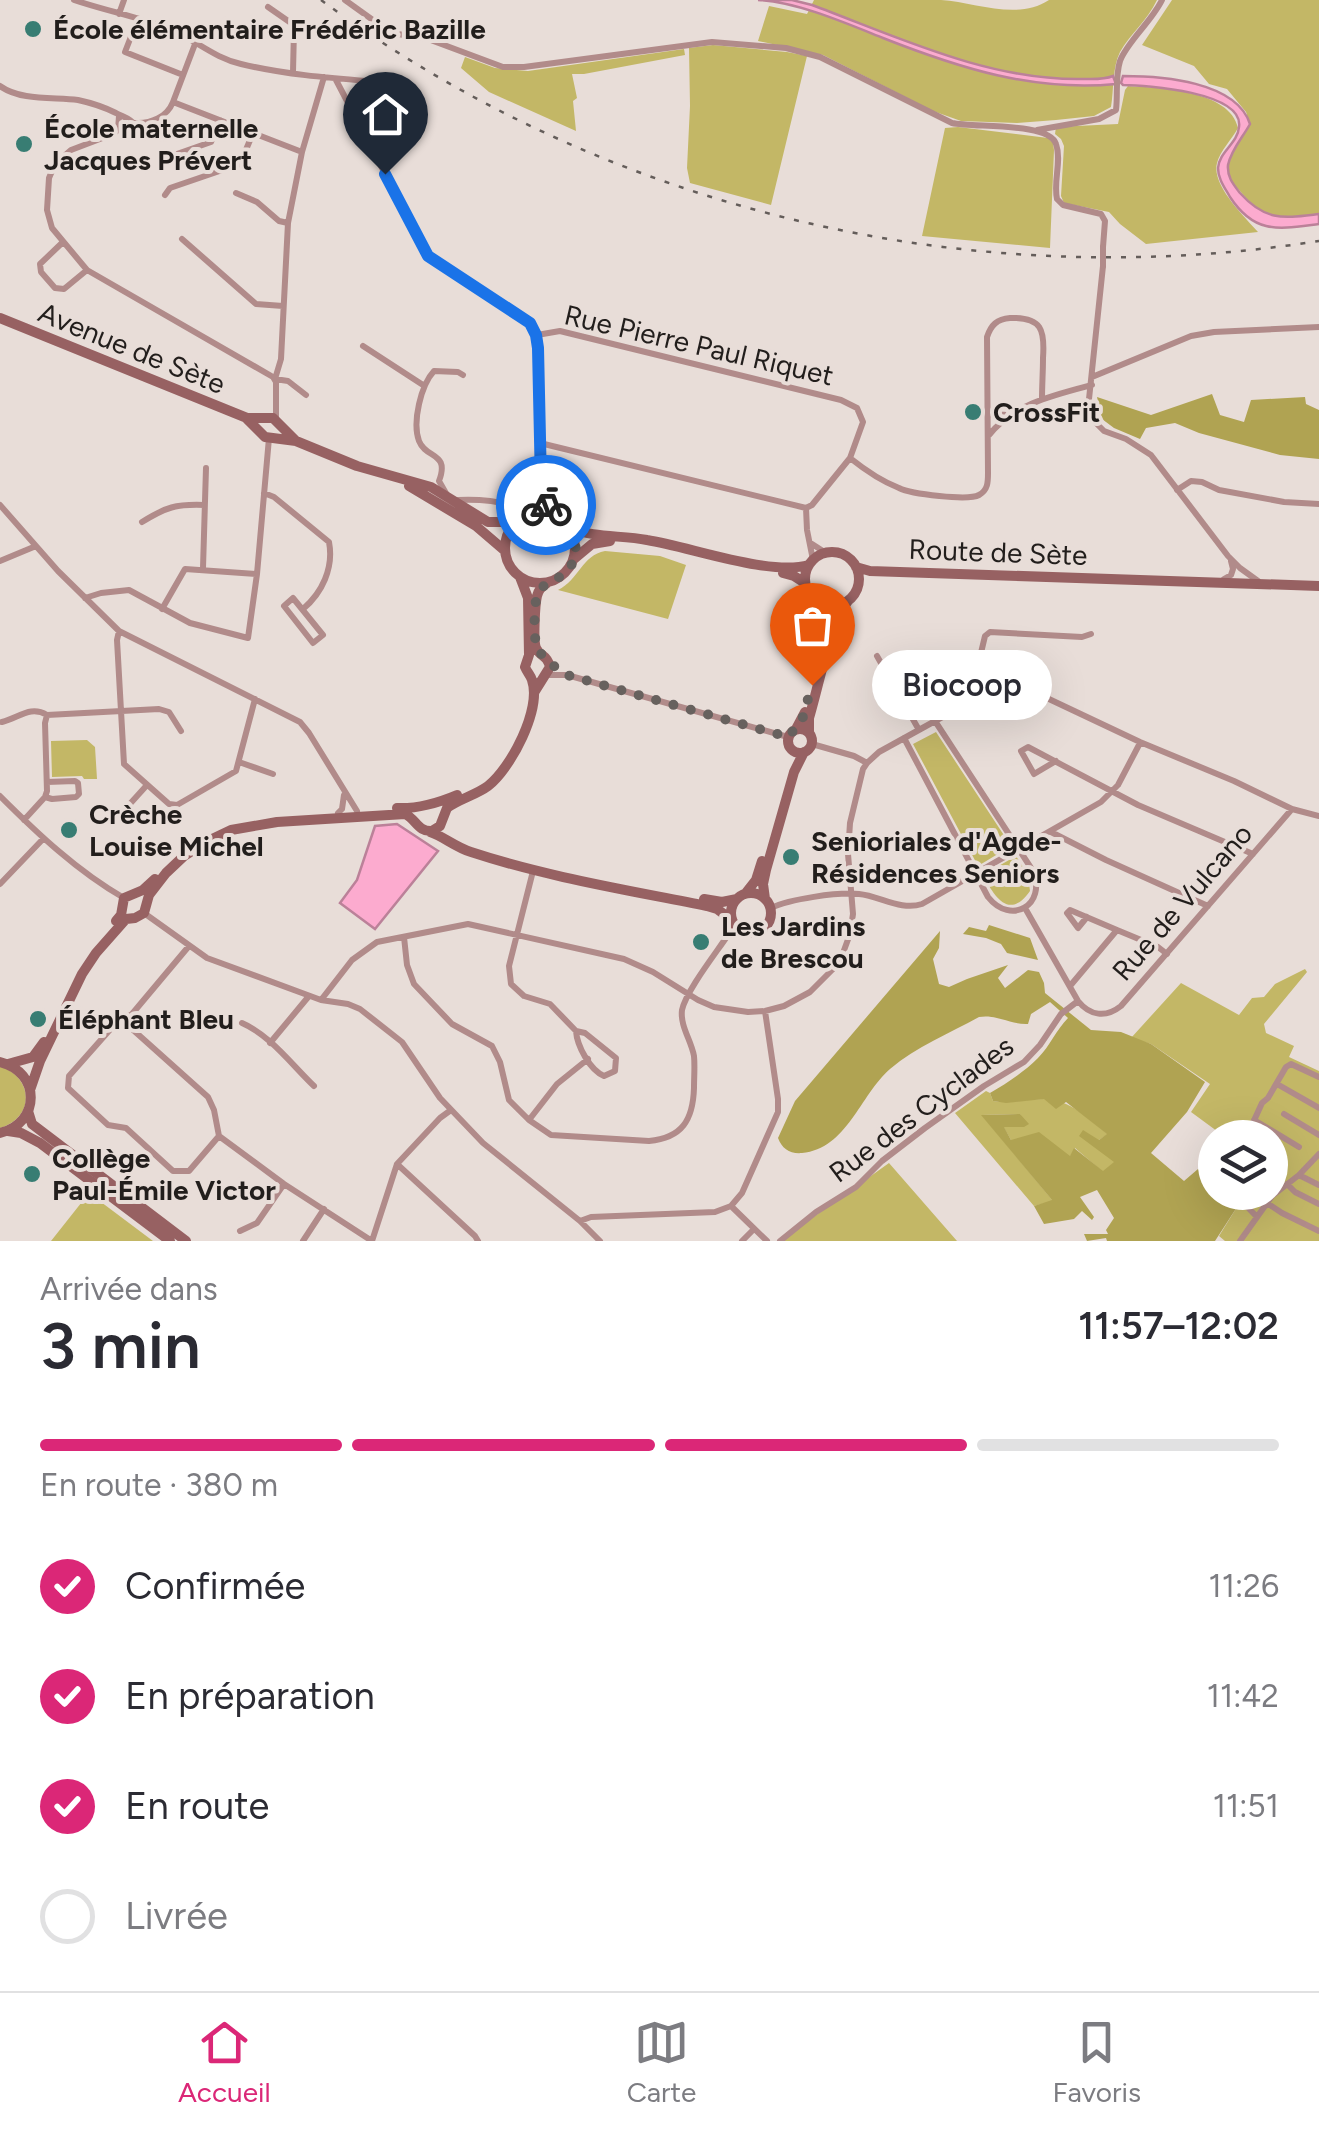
<!DOCTYPE html>
<html lang="fr">
<meta charset="utf-8">
<style>
body{margin:0;font-family:Figtree,sans-serif;background:#f2f2f3;color:#2b2b33;height:100vh;display:flex;flex-direction:column;font-size:38px;white-space:nowrap}
*{box-sizing:border-box;margin:0}
p{font-size:32px;color:#7c7c81}
.icon{flex:none;width:55px;height:55px;fill:none;stroke:currentColor;stroke-width:2;stroke-linecap:round;stroke-linejoin:round}
.map{position:relative;height:1241px;overflow:hidden}
.sheet{display:flex;flex-direction:column;background:#fff;flex:1}
.sheet>*{flex:none}
.buttons{position:absolute;left:1198px;top:1120px;display:grid;gap:20px}
.buttons a{display:grid;place-items:center;width:90px;height:90px;border-radius:50%;background:#fff;box-shadow:0 10px 40px #0002;font-size:50px}
.pin{position:absolute;display:grid;place-items:center;width:85px;height:85px;color:#fff;margin:-102px -42px;border-radius:50% 50% 50% 0;rotate:-45deg;box-shadow:0 0 10px #0007}
.pin .icon{rotate:45deg}
.courier{position:absolute;display:grid;place-items:center;width:100px;height:100px;margin:-50px;border:8px solid #1a73e8;border-radius:50%;background:#fff;color:#222;box-shadow:0 2px 12px #0007}
.bubble{position:absolute;height:70px;border-radius:35px;background:#fff;box-shadow:0 10px 40px #0002;font-size:32px;font-weight:600;line-height:70px;text-align:center}
.overview em{font-style:normal;font-weight:600}
.overview div{display:flex;flex-direction:column-reverse}
.overview{display:flex;align-items:center;justify-content:space-between;height:170px;padding:0 40px}
h1{font-size:65px;font-weight:600;line-height:75px}
.bar{display:grid;grid-template-columns:repeat(4,1fr);gap:15px 10px;align-content:center;height:120px;padding:0 40px}
.bar i{height:12px;border-radius:8px;background:#e1e1e2}
.bar .active{background:#db2777}
.bar p{grid-column:span 4}
ol{padding:0 40px;list-style:none}
li{display:flex;align-items:center;gap:30px;height:110px}
li p{margin-inline-start:auto}
li .icon{padding:10px;border-radius:50%;background:#db2777;color:#fff;stroke-width:4}
li:last-child{color:#7c7c81}
li i{width:55px;height:55px;border:5px solid #e1e1e2;border-radius:50%}
.menu{display:flex;justify-content:space-around;align-items:center;height:140px;border-top:2px solid #e1e1e2;background:#fff;font-size:28px;color:#7c7c81}
.menu a{display:grid;justify-items:center;gap:5px}
.menu .active{color:#db2777}
.map>svg:first-child{display:block}
.green{fill:#c3b766}
.forest{fill:#b0a352}
.water{fill:#fcabcf;stroke:#bb8199;stroke-width:2.5}
.lines{fill:none;stroke-linecap:round;stroke-linejoin:round}
.street{stroke:#b18b8a;stroke-width:6}
.secondary{stroke:#976162;stroke-width:10}
.rail{stroke:#645d5a;stroke-width:2.5;stroke-dasharray:5 10;stroke-linecap:butt}
.street-bridge{stroke:#b18b8a;stroke-width:6}
.done{stroke:#67615e;stroke-width:10;stroke-dasharray:0 18}
.route{stroke:#1a73e8;stroke-width:12}
.poi-dot{fill:#387d73;stroke:#e8ddd8;stroke-width:4}
.labels{text-anchor:middle;dominant-baseline:central;stroke-width:8;stroke-linejoin:round;paint-order:stroke}
.poi-label{font-size:28px;font-weight:bold;fill:#221e1c;stroke:#e8ddd8;text-anchor:start}
.street-label{font-size:28px;fill:#221e1c;stroke:#e8ddd8}
</style>
<div class="map">
<svg width="1319" height="1241" viewBox="0 0 1319 1241">
<rect width="100%" height="100%" fill="#e8ddd8"/>
<!-- green -->
<path class="green" d="M814,0C856,0 899,0 941,0C975,2 1017,21 1049,0H1157C1147,21 1130,34 1120,52C1112,68 1114,90 1111,107L1094,116L1056,120L1017,123L961,121L933,111L823,55L758,41L769,6L807,14Z
M1172,0H1319V214C1281,219 1265,221 1239,190C1233,183 1227,178 1228,169C1229,152 1241,131 1247,115L1246,112L1227,89L1209,84L1194,66L1142,45Z
M713,45L787,52L807,56L771,205L690,183L687,168L690,106L689,48Z
M684,49L685,55L584,74H572L577,98L573,101L576,131L489,92L461,68L465,57L495,68L528,71Z
M1128,86C1159,88 1230,90 1238,128C1232,139 1220,151 1217,163C1211,185 1245,217 1258,232L1146,244L1120,224L1109,212L1064,203L1061,196L1064,146L1061,139L1055,134L1056,127L1118,124L1125,90Z
M958,127L1048,138L1053,143L1054,150L1050,248L922,236L945,128Z
M605,551L660,556L686,565L668,619L558,590C579,580 582,555 605,551Z
M936,732L1011,846L978,866L913,744Z
M87,740L95,747L97,779H84L82,776L52,777L51,741Z
M1016,856L1028,875L1030,891C1009,921 994,896 983,875Z
M1305,969L1307,972L1264,1024L1266,1033L1294,1046L1289,1057L1319,1071V1241H1225L1219,1236L1237,1207L1224,1193L1270,1192V1138L1225,1137L1191,1112L1210,1084L1151,1044L1131,1038L1181,983L1239,1015L1252,998L1264,997L1275,984Z
M0,1066C34,1078 35,1117 0,1128Z
M986,1091L990,1093L993,1101C1011,1104 1026,1099 1043,1099C1069,1098 1088,1119 1108,1134L1099,1140L1115,1162L1103,1172L1075,1148L1070,1157L1011,1140L1003,1126L1024,1127L1020,1114L982,1115L1053,1201L1034,1206L955,1113Z
M889,1163L957,1241H780Z
M89,1193L153,1241H51Z"/>
<!-- forest -->
<path class="forest" d="M1212,394L1220,415L1244,422L1251,400L1305,397L1306,404L1319,410V459L1280,455L1199,433L1175,423L1146,428L1140,439L1114,428L1102,419L1097,397L1151,415Z
M989,925L1030,938L1038,960L1007,953L1001,944L986,938L963,934L969,927L986,931Z
M940,931L939,948L933,959L939,984L949,987L967,979L1008,965L998,978L1005,988L1028,970L1039,972L1044,983L1045,993L1091,1030L1121,1032L1151,1044L1205,1082L1187,1112L1151,1153L1184,1181L1198,1169L1215,1182V1192L1224,1193L1237,1207L1215,1241H1107L1106,1238L1087,1241L1084,1234H1108L1106,1230L1114,1218L1097,1190L1080,1197L1094,1217L1092,1220L1082,1211L1074,1219L1044,1224L1034,1206L1052,1200L981,1115L1020,1114L1029,1124L1024,1127H1004L1011,1140L1039,1132L1070,1156L1074,1148L1103,1171L1114,1162L1079,1136L1083,1130L1099,1140L1107,1134L1066,1102L1056,1109L1044,1099L1006,1103L993,1101L990,1093C1007,1083 1024,1072 1038,1058C1050,1046 1056,1030 1068,1018L1050,1002L1031,1014L1028,1024C1011,1025 997,1014 979,1017C950,1033 916,1047 890,1069C860,1095 847,1149 802,1153C790,1154 782,1149 778,1138L795,1101Z"/>
<!-- water -->
<path class="water" d="M758,0H792L812,5C898,37 989,81 1083,79C1094,79 1103,80 1113,76L1116,84C1034,92 959,68 883,38C848,24 795,1 758,0Z
M1123,76C1161,76 1236,81 1250,124C1243,137 1231,150 1228,165C1227,177 1233,184 1240,193C1266,222 1284,218 1319,214V224C1279,229 1255,235 1230,197C1225,188 1218,179 1218,168C1219,152 1238,143 1239,127C1244,92 1146,85 1123,85L1121,83Z
M397,824L438,851L375,929L340,903L357,880L375,826Z"/>
<g class="lines">
<!-- street -->
<path class="street" d="M74,0C106,11 140,17 171,30C196,40 214,58 241,64C295,77 349,79 404,84
M345,0L377,23L398,34L428,39L503,67H524L712,42L786,48L820,57L952,123C974,128 1049,122 1056,144C1062,161 1053,181 1057,199L1063,205L1101,214L1105,221L1103,247
M268,7L291,23L294,29L293,72
M119,14L124,0
M132,34L125,52L183,75
M195,44L173,102L302,152
M336,80L428,256L530,323L537,335V348L541,484L550,514
M0,86C21,101 53,97 78,100C92,103 104,107 116,113C123,117 130,118 135,125L127,131L118,130L119,116
M135,123C151,124 167,117 173,102
M118,130L113,134L71,150L55,164L49,178L47,210L52,228L87,270L273,377L276,382V420
M1037,130L1099,119L1116,110C1118,94 1115,77 1120,61C1127,42 1152,21 1162,0
M174,155L211,142L220,120
M236,193L257,202L279,221L288,223
M165,195L170,188L240,164L253,133
M182,239L256,304L283,306
M63,242L40,264L41,272L55,288L64,289L87,270
M1103,266L1089,399L1091,418L1104,431L1126,439L1151,455L1228,556L1240,568L1258,581
M537,335L560,331L568,333L841,400L857,408L863,422L850,458L812,505L806,508L540,443
M363,346L423,385
M1092,377L1191,336L1214,332L1319,327
M306,395L288,381L275,379L281,359L288,223L302,152L324,77
M988,414L1009,415
M989,435C1014,404 1054,395 1092,385
M850,458C865,470 881,481 899,488C911,494 968,501 979,495C988,490 988,482 988,473L987,337C991,325 997,319 1010,318C1042,317 1045,330 1043,358C1043,372 1042,385 1042,399
M1177,490L1191,481L1202,482L1219,490L1284,502L1319,504
M264,493L274,497L329,542C334,568 322,593 303,609
M447,495L439,481C450,452 426,459 419,441C412,422 421,385 434,371L458,372L463,375
M458,500C481,499 508,501 529,513
M0,505L58,571L119,631L300,722L309,733L357,811
M806,508L807,530L813,560
M534,513L540,490
M142,522C166,507 176,504 204,505
M812,544L826,553
M0,561L36,546
M203,568L206,468
M1224,579L1231,575L1233,569L1231,561
M85,598L101,593L129,590L190,623L248,638L257,574L269,438
M293,598L323,635L313,643L284,606Z
M162,609L185,569L257,574
M119,631L117,640L124,764L169,804L177,805L236,771L255,699
M877,656L919,730
M548,675H567L788,737
M970,699L985,636L990,632L1082,637L1091,634
M2,722C19,718 30,705 47,715L159,709L169,712L181,731
M904,738L988,897C1011,926 1047,905 1033,871L935,721
M812,744L854,756L867,763
M1056,761L1034,774L1021,751L1028,747L1138,805L1253,854
M239,762L273,774
M0,796C37,833 77,871 124,898
M45,797L52,799L76,797L79,794L78,783L75,781L47,782
M338,813L342,809L344,795
M119,816L147,785
M24,820L45,797L47,791L45,723L47,715
M1051,832L1106,860L1208,906
M533,871L509,966L511,984L524,996L550,1004L576,1031L585,1033L616,1058L615,1071L604,1076C590,1070 577,1046 576,1031
M0,884L43,839
M771,908C790,899 837,892 859,894C880,896 901,911 922,904L1101,802L1118,785L1140,743
M1025,908L1078,1001C1090,1016 1106,1018 1121,1006L1292,809
M144,913L207,958L321,1000L348,1004L360,1009L402,1042L440,1098L483,1143L580,1221L600,1241
M1087,917L1078,928L1067,913L1070,910L1117,930
M404,937L407,965L414,984L452,1024L492,1046L500,1062L509,1100L529,1120L551,1135L649,1141C682,1138 693,1120 694,1088C694,1077 695,1066 694,1056C691,1040 680,1026 682,1010C686,991 716,953 728,935L736,927
M1070,986L1117,930L1158,947L1167,954
M321,1000L352,960L377,942L468,924L624,959L653,972L698,1000L714,1007L748,1012L765,1011L784,1006L810,992L832,970L843,953L850,934L853,914L848,854L850,823L863,769L867,763L879,752L984,694L1007,688L1032,691L1140,742L1234,781L1292,809L1319,816
M122,1020L208,1097L214,1110L219,1136L189,1171H173L126,1128L108,1125L68,1088L69,1076L115,1024L132,1014L189,946
M242,1023C270,1035 292,1065 314,1086
M270,1043L309,996
M1277,1084L1319,1108
M1284,1114L1319,1135
M529,1120L557,1084L588,1059
M1254,1120L1299,1147
M219,1136L284,1184L372,1241
M1246,1138L1262,1103L1268,1098L1286,1067L1291,1064L1319,1077
M1270,1156L1283,1163
M397,1164L475,1236L478,1241
M1299,1175L1319,1185
M1287,1184L1295,1192L1319,1204
M1233,1192L1257,1217
M1267,1203L1282,1213L1319,1231
M731,1206L767,1241
M580,1221L591,1217L715,1212L731,1206L742,1193L778,1112V1099L765,1011
M240,1231L257,1223L284,1184
M303,1241L324,1209
M372,1241L397,1164L440,1118L451,1110
M742,1241L754,1229
M780,1241L816,1212L856,1187L882,1161L925,1128L984,1086L1024,1062L1040,1045L1061,1014L1078,1001
M1240,1241L1272,1196L1299,1175L1319,1154"/>
<!-- secondary -->
<path class="secondary" d="M0,318L247,418H273L296,441
M247,419L265,437L296,441L357,466L431,487L488,522H515
M409,486L476,526L504,550
M505 548a35 35 0 1 1 70 0a35 35 0 1 1-70 0Z
M570,528C594,538 621,535 647,540C691,547 768,576 809,565
M805 579a27 27 0 1 1 54 0a27 27 0 1 1-54 0Z
M574,559L592,544L610,541
M856,567L870,571L1319,586
M783,573L794,576L805,583
M818,603L827,619L825,643
M535,691L550,667C547,654 540,657 536,648C533,641 535,604 537,596C539,589 541,588 547,583
M788 741a12 12 0 1 1 24 0a12 12 0 1 1-24 0Z
M796,729L805,712
M809,733V718C818,688 831,623 848,601
M397,808C419,809 438,803 457,795
M430,832C443,836 455,847 471,852C547,877 628,890 707,906L717,909L732,920
M731 913a20 20 0 1 1 40 0a20 20 0 1 1-40 0Z
M745,894L756,880L762,861
M704,899L722,902L737,899
M765,899L763,884L766,870L794,772L804,752
M116,921L121,915L124,898L143,890L155,879
M0,1062C41,1072 41,1123 0,1133
M8,1064L33,1057L44,1042
M30,1090L40,1061L82,974L96,953L126,919L135,918L144,913L149,895L166,873L184,856L210,840L231,830L277,822L405,814C416,819 418,832 432,831L440,826L447,808C459,799 476,795 488,786C511,768 542,709 532,680C531,676 527,672 525,667L529,655L528,598L520,577
M28,1111L32,1124L186,1241
M8,1131L21,1133L40,1143L170,1241"/>
<!-- rail -->
<path class="rail" d="M321,0C607,211 969,296 1319,241"/>
<!-- street-bridge -->
<path class="street-bridge" d="M1103,247V266"/>
</g>
<g class="lines">
<!-- done -->
<path class="done" d="M546,505L550,514C575,524 585,554 565,573C556,581 544,582 539,592C532,604 535,636 536,649C547,659 554,668 567,675L788,737L802,720L812,685"/>
<!-- route -->
<path class="route" d="M385,174L428,256L530,323L536,335L538,348L541,484L546,505"/>
</g>
<!-- markers -->
<g class="poi-dot">
<circle cx="33" cy="29" r="10"/>
<circle cx="24" cy="144" r="10"/>
<circle cx="973" cy="412" r="10"/>
<circle cx="69" cy="830" r="10"/>
<circle cx="791" cy="857" r="10"/>
<circle cx="701" cy="942" r="10"/>
<circle cx="38" cy="1019" r="10"/>
<circle cx="32" cy="1174" r="10"/>
</g>
<g class="labels">
<!-- poi labels -->
<g class="poi-label">
<text x="53" y="29">École élémentaire Frédéric Bazille</text>
<text x="44" y="128">École maternelle<tspan x="44" dy="32">Jacques Prévert</tspan></text>
<text x="993" y="412">CrossFit</text>
<text x="89" y="814">Crèche<tspan x="89" dy="32">Louise Michel</tspan></text>
<text x="811" y="841">Senioriales d'Agde-<tspan x="811" dy="32">Résidences Seniors</tspan></text>
<text x="721" y="926">Les Jardins<tspan x="721" dy="32">de Brescou</tspan></text>
<text x="58" y="1019">Éléphant Bleu</text>
<text x="52" y="1158">Collège<tspan x="52" dy="32">Paul-Émile Victor</tspan></text>
</g>
<!-- street labels -->
<g class="street-label">
<text transform="translate(699 345) rotate(13)">Rue Pierre Paul Riquet</text>
<text transform="translate(132 348) rotate(22)">Avenue de Sète</text>
<text transform="translate(998 552) rotate(2)">Route de Sète</text>
<text transform="translate(1182 902) rotate(-49)">Rue de Vulcano</text>
<text transform="translate(921 1109) rotate(-37)">Rue des Cyclades</text>
</g>
</g>
</svg>
<div class="buttons">
<a><svg class="icon" aria-label="layers" viewBox="0 0 24 24"><path d="M12 4l9 5-9 5-9-5zM3 14l9 5 9-5"/></svg></a>
</div>
<div class="pin" style="left:812px;top:685px;background:#ea580c"><svg class="icon" aria-label="bag" viewBox="0 0 24 24"><path d="M5 8h14l-1 12H6zM9 8a3 3 0 0 1 6 0"/></svg></div>
<div class="pin" style="left:385px;top:174px;background:#1f2937"><svg class="icon" aria-label="home" viewBox="0 0 24 24"><path d="M3 11l9-7 9 7M6 9v11h12V9"/></svg></div>
<div class="courier" style="left:546px;top:505px"><svg class="icon" aria-label="bike" viewBox="0 0 24 24"><circle cx="6" cy="16" r="4"/><circle cx="18" cy="16" r="4"/><path d="M6 16l4-8h5l3 8M10 8l3 8H6M13 5h3"/></svg></div>
<div class="bubble" style="left:872px;top:650px;width:180px">Biocoop</div>
</div>
<section class="sheet">
<div class="overview"><div><h1>3 min</h1><p>Arrivée dans</p></div><em>11:57–12:02</em></div>
<div class="bar"><i class="active"></i><i class="active"></i><i class="active"></i><i></i><p>En route · 380 m</p></div>
<ol>
<li><svg class="icon" aria-label="check" viewBox="0 0 24 24"><path d="M5 12l5 5 9-10"/></svg>Confirmée<p>11:26</p></li>
<li><svg class="icon" aria-label="check" viewBox="0 0 24 24"><path d="M5 12l5 5 9-10"/></svg>En préparation<p>11:42</p></li>
<li><svg class="icon" aria-label="check" viewBox="0 0 24 24"><path d="M5 12l5 5 9-10"/></svg>En route<p>11:51</p></li>
<li><i></i>Livrée</li>
</ol>
</section>
<nav class="menu">
<a class="active"><svg class="icon" aria-label="home" viewBox="0 0 24 24"><path d="M3 11l9-7 9 7M6 9v11h12V9"/></svg>Accueil</a>
<a><svg class="icon" aria-label="map" viewBox="0 0 24 24"><path d="M3 6l6-2 6 2 6-2v14l-6 2-6-2-6 2zM9 4v14M15 6v14"/></svg>Carte</a>
<a><svg class="icon" aria-label="saved" viewBox="0 0 24 24"><path d="M7 4h10v16l-5-4-5 4z"/></svg>Favoris</a>
</nav>
